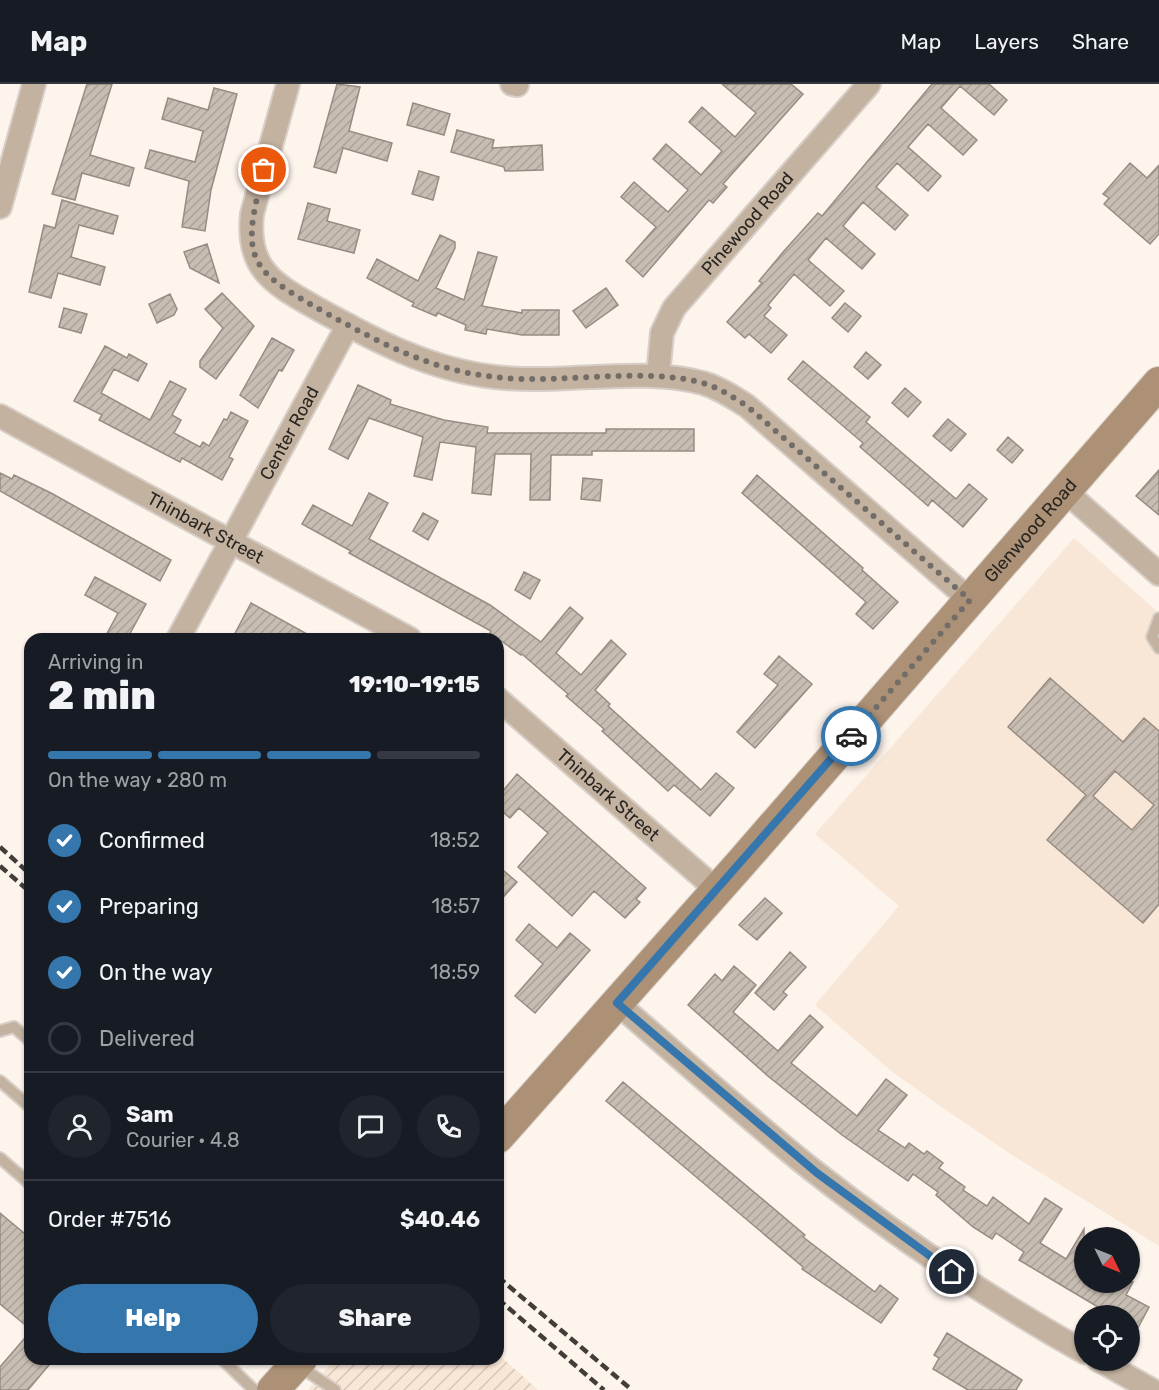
<!DOCTYPE html>
<meta charset="utf-8">
<style>
body{margin:0;font-family:Rubik,sans-serif;background:#20242c;color:#f1f3f6;height:100vh;display:flex;flex-direction:column;font-size:22px;white-space:nowrap}
*{box-sizing:border-box;margin:0}
p{font-size:20px;color:#9ea1a6}
.icon{flex:none;width:33px;height:33px;fill:none;stroke:currentColor;stroke-width:2;stroke-linecap:round;stroke-linejoin:round}
.map{position:relative;flex:1;overflow:hidden}
.drawer{position:absolute;left:24px;top:549px;width:480px;height:732px;display:flex;flex-direction:column;background:#171b24;border-radius:18px;box-shadow:0 2px 4px #0004}
.drawer>*{flex:none}
.needle{width:39px;rotate:133deg}
.tools{position:absolute;left:1074px;top:1143px;display:grid;gap:12px}
.tools a{display:grid;place-items:center;width:66px;height:66px;border-radius:50%;background:#171b24;box-shadow:0 2px 4px #0004;font-size:30px}
.pin{position:absolute;display:grid;place-items:center;width:51px;height:51px;color:#fff;margin:-26px;border:3px solid #fff;border-radius:50%;box-shadow:0 2px 6px #0007}
.courier{position:absolute;display:grid;place-items:center;width:60px;height:60px;margin:-30px;border:4px solid #3577ad;border-radius:50%;background:#fff;color:#222;box-shadow:0 2px 8px #0007}
.head em{font-style:normal;font-weight:800}
.head div{display:flex;flex-direction:column-reverse}
.head{display:flex;align-items:center;justify-content:space-between;height:102px;padding:0 24px}
h1{font-size:39px;font-weight:800;line-height:45px}
.bar{display:grid;grid-template-columns:repeat(4,1fr);gap:9px 6px;align-content:center;height:72px;padding:0 24px}
.bar i{height:8px;border-radius:4px;background:#363941}
.bar .on{background:#3577ad}
.bar p{grid-column:span 4}
.line{display:flex;align-items:center;gap:15px;padding:0 24px;border-top:2px solid #363941}
.line div{flex:1}
.round{display:grid;place-items:center;flex:none;width:63px;height:63px;border-radius:32px;background:#20242c}
ol{padding:0 24px;list-style:none}
li{display:flex;align-items:center;gap:18px;height:66px}
li p{margin-inline-start:auto}
li .icon{padding:6px;border-radius:50%;background:#3577ad;color:#fff;stroke-width:4}
li:last-child{color:#9ea1a6}
li i{width:33px;height:33px;border:3px solid #363941;border-radius:50%}
.action{display:flex;gap:12px;margin-top:auto;padding:12px 24px}
.action a{flex:1;height:69px;border-radius:36px;background:#3577ad;color:#fff;font-size:24px;font-weight:800;line-height:69px;text-align:center}
.action a+a{background:#20242c;color:#f1f3f6}
header{display:flex;align-items:center;gap:36px;box-sizing:border-box;height:84px;padding:0 30px;background:#171b24;border-bottom:2px solid #363941}
header strong{font-size:28px}
nav{display:flex;gap:33px;margin-inline-start:auto;font-size:21px}
.map>svg:first-child{display:block}
.built{fill:#f8e7d6}
.industrial{fill:url(#industrial-furrows)}
.building{fill:url(#building-hatch);stroke:#978c83;stroke-width:1.5;fill-rule:evenodd}
.lines{fill:none;stroke-linecap:round;stroke-linejoin:round}
.lane-casing{stroke:#d7cfc7;stroke-width:14}
.street-casing{stroke:#d7cfc7;stroke-width:26}
.secondary-casing{stroke:#d7cfc7;stroke-width:34}
.lane{stroke:#c4b2a0;stroke-width:10}
.street{stroke:#c4b2a0;stroke-width:22}
.secondary{stroke:#ac9177;stroke-width:32}
.rail{stroke:#423d39;stroke-width:4.5;stroke-dasharray:9 4.5;stroke-linecap:butt}
.done{stroke:#736d68;stroke-width:6;stroke-dasharray:0 10.8}
.route{stroke:#3577ad;stroke-width:8}
.labels{text-anchor:middle;dominant-baseline:central;stroke-width:5;stroke-linejoin:round;paint-order:stroke}
.street-label{font-size:18px;fill:#292521;stroke:#fdf4ec}
</style>
<header>
<strong>Map</strong>
<nav><a>Map</a><a>Layers</a><a>Share</a></nav>
</header>
<div class="map">
<svg width="1159" height="1306" viewBox="0 0 1159 1306">
<defs>
<pattern id="industrial-furrows" width="10" height="10" patternUnits="userSpaceOnUse" patternTransform="scale(1.5)"><rect width="10" height="10" fill="#f8e7d6"/><path d="M-1 1l2-2M0 10L10 0M9 11l2-2" fill="none" stroke="#d5c6b7"/></pattern>
<pattern id="building-hatch" width="6" height="6" patternUnits="userSpaceOnUse" patternTransform="scale(1.5)"><rect width="6" height="6" fill="#c7bdb2"/><path d="M-1 1l2-2M0 6l6-6M5 7l2-2" fill="none" stroke="#aba299"/></pattern>
</defs>
<rect width="100%" height="100%" fill="#fdf4ec"/>
<!-- built -->
<path class="built" d="M1074,454L1159,529V1162L1012,1071L930,1015L890,986L815,921L899,822L815,750Z"/>
<!-- industrial -->
<path class="industrial" d="M498,1270L538,1306H308L335,1275H498Z"/>
<!-- building -->
<path class="building" d="M87,0H112L90,71L134,84L129,102L82,89L75,116L52,110Z
M337,0L360,3L349,47L392,59L387,77L343,64L336,89L314,83Z
M722,0H791L803,10L723,100L727,103L713,119L709,116L643,193L626,177L656,143L621,113L634,98L668,128L688,106L653,75L666,60L701,91L722,67L689,38L702,23L735,53L756,29Z
M932,0H989L1007,16L994,31L960,2L941,24L977,56L963,71L928,40L908,63L941,92L928,107L897,79L876,103L908,131L895,146L863,118L843,142L875,170L862,185L826,154L808,176L844,207L830,222L794,190L768,221L771,224L764,232L787,251L771,269L749,250L745,254L727,238L762,199L759,197L784,167L818,129L822,132Z
M214,4L237,10L211,106L205,147L182,143L189,97L145,84L150,66L195,78L203,47L162,35L168,14L208,26Z
M413,19L450,30L444,51L407,41Z
M457,46L494,56L492,64L542,61L543,86L505,87L504,83L451,68Z
M1130,79L1147,94L1159,81V150L1150,160L1104,120L1109,114L1103,110Z
M419,87L439,93L433,116L412,110Z
M62,116L118,132L113,150L79,141L71,173L105,183L100,201L58,189L51,214L29,208L44,141L55,144Z
M308,119L330,125L327,137L360,146L354,169L298,155Z
M440,151L455,158V164L436,204L464,216L478,168L497,173L482,222L522,229V226H559V251H522L487,245L486,250L465,246L466,241L438,229L436,232L412,222L414,219L367,194L377,175L418,197Z
M207,160L219,199L190,184L184,168Z
M606,204L618,221L586,244L573,227Z
M222,209L254,242L216,295L200,283V277L223,244L205,225Z
M170,210L177,225L174,231L157,239L149,220Z
M845,219L861,232L848,248L832,234Z
M64,224L87,230L81,249L59,243Z
M272,254L294,266L282,287L279,286L258,324L240,311Z
M105,262L127,274L129,270L147,280L138,297L114,285L101,309L150,336L170,297L186,305L172,331L181,336L174,349L200,363L203,358L209,362L224,335L227,336L231,328L248,337L229,373L233,375L222,396L182,374L180,378L99,336L102,331L74,317Z
M866,268L881,281L868,295L854,283Z
M803,277L870,333L866,338L956,415L969,400L987,415L963,443L932,416L928,422L860,363L863,359L788,295Z
M358,301L391,316L390,320L444,336L488,343L487,349H606V345H694V367H592V371H551L550,416H530L531,370H495L491,411L472,409L476,363L440,358L432,396L414,392L423,353L369,334L348,375L329,365Z
M905,304L921,318L908,333L892,319Z
M948,335L966,350L951,367L933,352Z
M1008,353L1023,366L1012,379L997,366Z
M1159,386V431L1136,412Z
M0,389L12,395L14,391L51,409L171,476L160,497L0,407Z
M757,391L863,484L862,486L898,518L873,545L856,530L866,518L742,409Z
M583,394L602,396L600,417L581,415Z
M369,409L388,419L369,455L490,521L541,558L570,523L583,534L556,569L581,591L611,556L626,570L595,606L610,620L608,622L701,706L716,689L734,704L710,732L674,701L668,707L602,647L604,645L566,612L568,610L522,570L521,571L490,549L491,547L349,469L351,467L302,440L313,421L352,442Z
M423,429L438,437L428,456L413,447Z
M524,488L540,496L530,515L515,506Z
M95,493L146,520L127,555H104L118,529L85,511Z
M251,519L316,555H232Z
M779,572L812,600L755,664L737,648L778,601L764,590Z
M1050,594L1123,658L1144,634L1159,647V820L1143,839L1047,756L1086,711L1008,643ZM1115,687L1154,721L1132,746L1093,712Z
M517,690L646,804L636,815L640,818L625,834L594,807L572,832L518,783L548,749L519,724L510,734L498,724V713Z
M498,782L517,798L498,819Z
M765,814L782,829L757,856L739,841Z
M529,840L557,864L570,849L590,866L535,929L515,912L543,880L516,856Z
M790,868L806,883L783,908L787,911L774,926L755,909Z
M734,882L756,901L733,928L778,967L810,931L823,943L791,979L857,1032L886,995L907,1011L878,1046L905,1064L909,1059L924,1070L927,1067L943,1079L939,1084L965,1103L963,1106L987,1122L993,1113L1029,1140L1045,1114L1062,1125L1040,1159L1066,1175L1084,1145V1198H1133L1126,1211L1149,1223L1130,1259V1232H1113L1056,1198L1019,1176L1024,1168L996,1149L992,1155L973,1143L936,1111L938,1108L913,1090L908,1097L842,1051L769,993L688,921L715,890L722,897Z
M623,998L805,1151L803,1153L875,1208L880,1201L898,1215L881,1239L802,1185L803,1183L606,1017Z
M0,1129L30,1154V1245L0,1220Z
M30,1248V1275H54L28,1306H0V1283Z
M947,1249L1022,1296L1016,1306H968L933,1285L939,1274L934,1271Z"/>
<g class="lines">
<defs>
<path id="lane" d="M1159,534L1152,553L1159,564
M0,947L14,943L30,957
M0,997L30,1023
M0,1074L30,1100
M222,1275L254,1306
M299,1282L335,1306"/>
<g id="street">
<path d="M288,0L252,130C246,186 274,200 318,225C374,256 430,286 495,293C561,301 639,282 703,299C719,304 733,313 747,322L970,516"/>
<path d="M512,0L517,1"/>
<path d="M0,123L34,0"/>
<path id="s1" d="M658,292L662,249L674,224L869,0"/>
<path id="s2" d="M0,332L410,555"/>
<path d="M1065,407L1159,490"/>
<path id="s3" d="M178,555L348,241"/>
<path id="s4" d="M498,615L717,806"/>
<path d="M617,919C683,976 747,1034 815,1088C900,1155 990,1215 1084,1268"/>
<path d="M1099,1276L1152,1306"/>
</g>
<g id="secondary">
<path id="s5" d="M498,1053L742,778L1159,299"/>
<path d="M273,1306L301,1275"/>
</g>
</defs>
<!-- lane casing -->
<use href="#lane" class="lane-casing"/>
<!-- street casing -->
<use href="#street" class="street-casing"/>
<!-- secondary casing -->
<use href="#secondary" class="secondary-casing"/>
<!-- lane -->
<use href="#lane" class="lane"/>
<!-- street -->
<use href="#street" class="street"/>
<!-- secondary -->
<use href="#secondary" class="secondary"/>
<!-- rail -->
<path class="rail" d="M0,763L30,790
M0,782L30,808
M498,1193L632,1306
M498,1215L604,1306"/>
</g>
<g class="lines">
<!-- done -->
<path class="done" d="M264,86C240,176 247,185 326,229C380,259 433,287 495,293C561,301 640,282 703,299C719,304 733,313 747,322L970,516L851,652"/>
<!-- route -->
<path class="route" d="M851,652L617,919L817,1089L952,1188"/>
</g>
<g class="labels">
<!-- street labels -->
<g class="street-label">
<text stroke="none"><textPath href="#s1" startOffset="183">Pinewood Road</textPath></text>
<text stroke="none"><textPath href="#s3" startOffset="234">Center Road</textPath></text>
<text stroke="none"><textPath href="#s2" startOffset="234">Thinbark Street</textPath></text>
<text stroke="none"><textPath href="#s5" startOffset="807">Glenwood Road</textPath></text>
<text stroke="none"><textPath href="#s4" startOffset="146">Thinbark Street</textPath></text>
</g>
</g>
</svg>
<div class="tools">
<a><svg class="needle" viewBox="-14 -14 28 28"><path d="M0-13l5 13h-10z" fill="#e53935"/><path d="M0 13l5-13h-10z" fill="#9ea1a6"/></svg></a>
<a><svg class="icon" aria-label="locate" viewBox="0 0 24 24"><circle cx="12" cy="12" r="6"/><path d="M12 2v4M12 18v4M2 12h4M18 12h4"/></svg></a>
</div>
<div class="pin" style="left:264px;top:86px;background:#ea580c"><svg class="icon" aria-label="bag" viewBox="0 0 24 24"><path d="M5 8h14l-1 12H6zM9 8a3 3 0 0 1 6 0"/></svg></div>
<div class="pin" style="left:952px;top:1188px;background:#1f2937"><svg class="icon" aria-label="home" viewBox="0 0 24 24"><path d="M3 11l9-7 9 7M6 9v11h12V9"/></svg></div>
<div class="courier" style="left:851px;top:652px"><svg class="icon" aria-label="car" viewBox="0 0 24 24"><path d="M5 17H2v-5l4-1 3-4h7l3 4 3 1v5h-3M9 17h6M6 11h13"/><circle cx="7" cy="17" r="2"/><circle cx="17" cy="17" r="2"/></svg></div>
<section class="drawer">
<div class="head"><div><h1>2 min</h1><p>Arriving in</p></div><em>19:10–19:15</em></div>
<div class="bar"><i class="on"></i><i class="on"></i><i class="on"></i><i></i><p>On the way · 280 m</p></div>
<ol>
<li><svg class="icon" aria-label="check" viewBox="0 0 24 24"><path d="M5 12l5 5 9-10"/></svg>Confirmed<p>18:52</p></li>
<li><svg class="icon" aria-label="check" viewBox="0 0 24 24"><path d="M5 12l5 5 9-10"/></svg>Preparing<p>18:57</p></li>
<li><svg class="icon" aria-label="check" viewBox="0 0 24 24"><path d="M5 12l5 5 9-10"/></svg>On the way<p>18:59</p></li>
<li><i></i>Delivered</li>
</ol>
<div class="line" style="height:108px"><a class="round"><svg class="icon" aria-label="person" viewBox="0 0 24 24"><circle cx="12" cy="8" r="4"/><path d="M4 21q1-7 8-7t8 7"/></svg></a><div><b>Sam</b><p>Courier · 4.8</p></div><a class="round"><svg class="icon" aria-label="chat" viewBox="0 0 24 24"><path d="M4 5h16v11H9l-5 4z"/></svg></a><a class="round"><svg class="icon" aria-label="phone" viewBox="0 0 24 24"><path d="M5 4h4l2 5-3 2q2 4 5 5l2-3 5 2v4C11 20 4 13 5 4z"/></svg></a></div>
<div class="line" style="height:78px"><div>Order #7516</div><b>$40.46</b></div>
<div class="action"><a>Help</a><a>Share</a></div>
</section>
</div>
